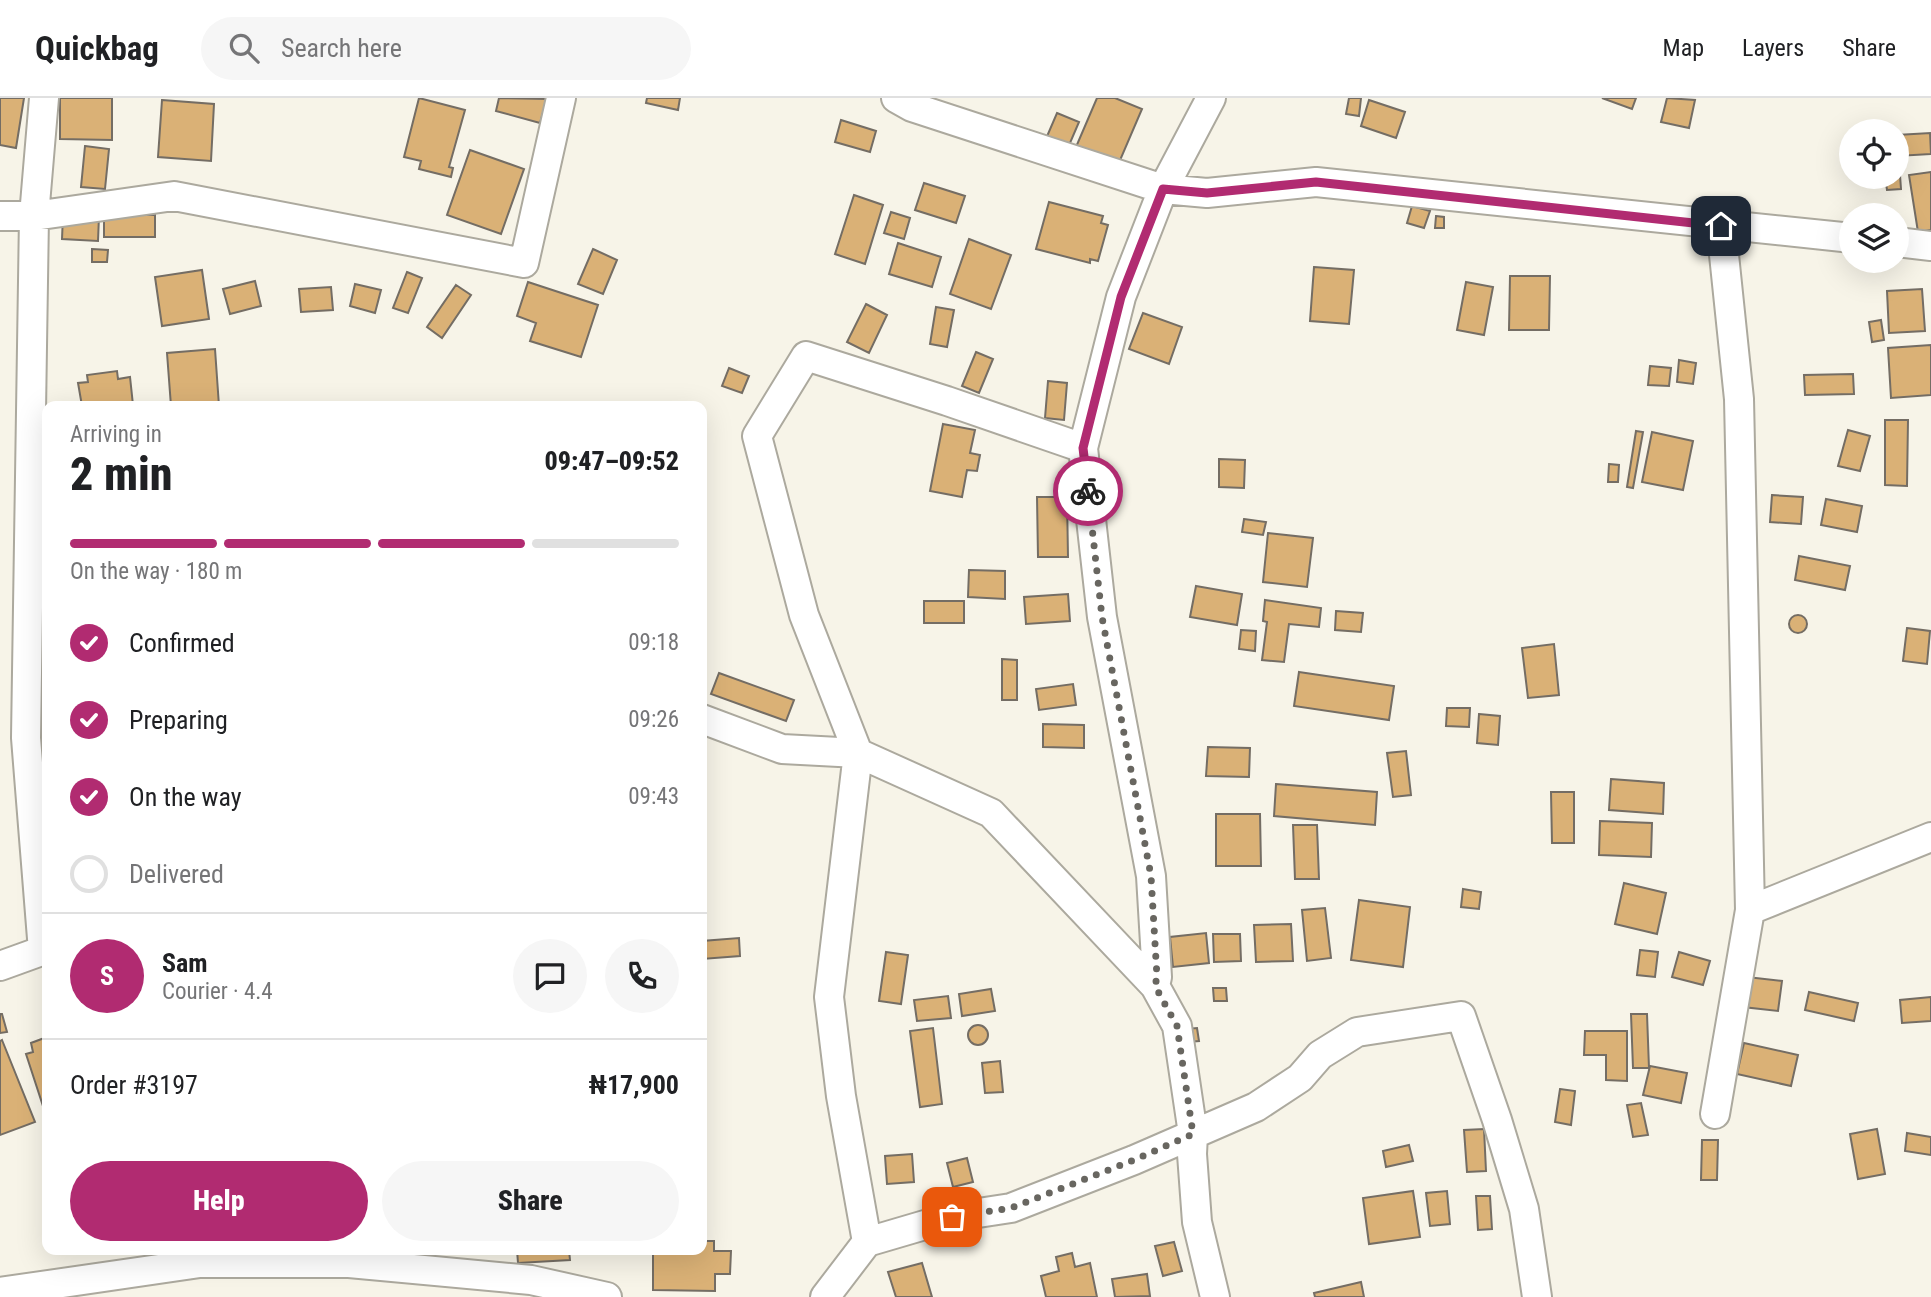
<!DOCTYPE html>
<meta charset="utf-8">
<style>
body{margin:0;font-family:"Roboto Condensed",sans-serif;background:#f6f6f6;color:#202124;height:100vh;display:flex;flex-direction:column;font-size:26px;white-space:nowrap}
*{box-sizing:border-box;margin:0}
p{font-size:23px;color:#757577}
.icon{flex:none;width:38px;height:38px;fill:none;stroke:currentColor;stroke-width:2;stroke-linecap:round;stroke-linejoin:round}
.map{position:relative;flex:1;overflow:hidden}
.sheet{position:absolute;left:42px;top:303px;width:665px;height:854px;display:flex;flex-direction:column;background:#fff;border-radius:14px;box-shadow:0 7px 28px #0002}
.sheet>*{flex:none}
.buttons{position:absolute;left:1839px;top:21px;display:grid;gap:14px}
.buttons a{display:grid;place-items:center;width:70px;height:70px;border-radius:50%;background:#fff;box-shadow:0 7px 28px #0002;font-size:35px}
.pin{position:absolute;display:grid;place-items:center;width:60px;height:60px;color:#fff;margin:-30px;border-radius:14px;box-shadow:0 4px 10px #0006}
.courier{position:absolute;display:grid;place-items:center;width:70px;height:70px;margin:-35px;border:5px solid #b12b71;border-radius:50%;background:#fff;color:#222;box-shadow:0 2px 9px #0007}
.head em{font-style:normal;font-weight:800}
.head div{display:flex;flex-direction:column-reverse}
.head{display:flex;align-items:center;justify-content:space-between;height:119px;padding:0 28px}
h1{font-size:46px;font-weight:800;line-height:52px}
.bar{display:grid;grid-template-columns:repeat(4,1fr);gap:10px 7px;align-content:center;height:84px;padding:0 28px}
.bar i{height:9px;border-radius:5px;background:#e0e0e0}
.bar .selected{background:#b12b71}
.bar p{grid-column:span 4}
.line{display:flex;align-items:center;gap:18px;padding:0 28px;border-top:2px solid #e0e0e0}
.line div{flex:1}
.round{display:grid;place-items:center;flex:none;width:74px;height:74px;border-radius:37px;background:#f6f6f6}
ol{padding:0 28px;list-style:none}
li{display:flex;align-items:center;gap:21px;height:77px}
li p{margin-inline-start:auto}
li .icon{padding:7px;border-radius:50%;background:#b12b71;color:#fff;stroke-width:4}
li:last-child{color:#757577}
li i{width:38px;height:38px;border:4px solid #e0e0e0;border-radius:50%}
.primary-button{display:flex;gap:14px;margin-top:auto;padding:14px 28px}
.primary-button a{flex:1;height:80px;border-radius:42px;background:#b12b71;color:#fff;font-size:28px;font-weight:800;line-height:80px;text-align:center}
.primary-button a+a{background:#f6f6f6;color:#202124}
header{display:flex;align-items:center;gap:42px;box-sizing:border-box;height:98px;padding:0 35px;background:#fff;border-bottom:2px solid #e0e0e0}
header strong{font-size:33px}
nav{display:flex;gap:38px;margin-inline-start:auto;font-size:24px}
.search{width:490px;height:63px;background:#f6f6f6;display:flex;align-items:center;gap:18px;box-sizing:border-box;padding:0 24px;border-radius:38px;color:#757577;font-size:26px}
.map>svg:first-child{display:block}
.building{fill:#dab176;stroke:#746d64;stroke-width:2}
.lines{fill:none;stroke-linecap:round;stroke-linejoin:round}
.street-casing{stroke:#aca99e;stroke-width:32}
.street{stroke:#fff;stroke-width:28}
.done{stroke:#686660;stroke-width:7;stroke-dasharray:0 12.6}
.route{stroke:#b12b71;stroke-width:9}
</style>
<header>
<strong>Quickbag</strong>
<div class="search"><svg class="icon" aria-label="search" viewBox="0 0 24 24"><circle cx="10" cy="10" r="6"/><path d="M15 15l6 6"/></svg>Search here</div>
<nav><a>Map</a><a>Layers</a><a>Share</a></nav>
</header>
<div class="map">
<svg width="1931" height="1199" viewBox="0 0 1931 1199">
<rect width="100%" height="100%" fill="#f7f4e8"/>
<!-- building -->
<path class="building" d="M0,0H24L16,50L0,47Z
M60,0H112V42L60,41Z
M419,0L465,12L449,69L453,70L451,79L419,71L421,63L404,59Z
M499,0L547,1L540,25L496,13Z
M647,0H680L678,12L646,5Z
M1097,0H1115L1142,11L1118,67L1076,49Z
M1349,0H1361L1359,18L1346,16Z
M1602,0H1636L1632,11Z
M1667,0L1695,2L1689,30L1661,24Z
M162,2L214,6L211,63L158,59Z
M1369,2L1405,14L1396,40L1361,28Z
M1057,15L1079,24L1067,52L1045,43Z
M841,22L876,33L870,54L835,44Z
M1930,35L1931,56L1897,58V37Z
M85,48L109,51L105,91L81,89Z
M470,52L524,71L501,136L447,117Z
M1931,74V132L1918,134L1909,77Z
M1897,77H1900L1901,91L1887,92L1885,79H1897Z
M924,85L965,98L956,125L915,112Z
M854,97L883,107L865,166L835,156Z
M1049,104L1103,118L1101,125L1108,127L1098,163L1090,161V165L1036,151Z
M1412,108L1430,113L1424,130L1407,125Z
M891,114L910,120L904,141L884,135Z
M63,117L99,118L98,143L62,141Z
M104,117H155V139H104Z
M1436,118L1444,119V130H1435Z
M969,141L1011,157L991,211L950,196Z
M898,145L941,159L932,189L889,176Z
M92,151L108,152L107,164H92Z
M593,151L617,162L603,196L578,186Z
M1314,169L1354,172L1349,226L1310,223Z
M202,172L209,221L162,228L155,179Z
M407,174L422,180L408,215L393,210Z
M1510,178H1550L1549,232H1509Z
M255,183L261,208L230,216L223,191Z
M528,184L598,207L581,259L530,243L536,225L517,218Z
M1466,184L1493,189L1484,237L1457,232Z
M355,186L381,192L375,215L350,208Z
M456,187L471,197L442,240L427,229Z
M331,189L333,212L301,214L299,191Z
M1922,191L1925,233L1889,235L1887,193Z
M866,206L887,217L869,255L847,244Z
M936,209L954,212L947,249L930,246Z
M1143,215L1182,229L1169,266L1129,251Z
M1881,222L1884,242L1872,244L1869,224Z
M1931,247V297L1891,300L1888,250Z
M215,251L219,308H171L167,255Z
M976,254L993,261L979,295L962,288Z
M1679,262L1696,265L1693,286L1677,284Z
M1650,268L1671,270L1669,288L1648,287Z
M729,270L749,278L742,295L722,288Z
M117,273L118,281L130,279L133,307L144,306V308H82L78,285L88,284L87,277Z
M1853,276L1854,296L1805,297L1804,277Z
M1048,283L1067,285L1064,322L1045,320Z
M1885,322H1908L1907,388L1885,387Z
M943,326L975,332L970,355L980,357L977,373L967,372L962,399L930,393Z
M1848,332L1870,338L1860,373L1838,368Z
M1636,333L1643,334L1633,390L1627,389Z
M1652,334L1693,343L1683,392L1642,384Z
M1219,361L1245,362L1244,390L1219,389Z
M1609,366L1619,367L1618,384H1608Z
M1772,397L1803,399L1801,426L1770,424Z
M1037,399H1067L1068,459H1038Z
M1826,401L1862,408L1857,434L1821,427Z
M1244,421L1266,424L1263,437L1242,434Z
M1268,435L1313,440L1307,489L1263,484Z
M1799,458L1850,468L1845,492L1795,482Z
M969,472L1005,473V501L968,499Z
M1196,488L1242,496L1237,527L1190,519Z
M1068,496L1070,523L1026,526L1024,499Z
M1265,502L1321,510L1319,529L1289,526L1284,564L1262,562L1267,524L1263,523Z
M924,503H964V525H924Z
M1336,513L1363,515L1361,534L1335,532Z
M1789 526a9 9 0 1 1 18 0a9 9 0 1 1-18 0Z
M1907,530L1930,533L1927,566L1903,563Z
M1241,532L1256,533L1255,553L1239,551Z
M1554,546L1559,597L1528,600L1522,550Z
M1002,561L1017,562V602H1002Z
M1299,574L1394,588L1389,622L1294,608Z
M719,575L794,602L786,623L711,596Z
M1073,586L1076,607L1039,612L1036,591Z
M1447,610H1470L1469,629L1446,628Z
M1479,616L1500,618L1498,647L1477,645Z
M1043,626L1084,627V650L1043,649Z
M1208,649L1250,650L1249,679L1206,678Z
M1406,653L1411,697L1393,699L1387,655Z
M1611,681L1664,685L1663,716L1609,712Z
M1276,686L1377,694L1375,727L1274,718Z
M1551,694H1574V745H1552Z
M1216,716H1260L1261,768H1216Z
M1600,723L1652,725L1651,759L1599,757Z
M1293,727H1317L1319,781H1295Z
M1624,785L1666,795L1657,836L1615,826Z
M1463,791L1481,794L1479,811L1461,809Z
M1359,802L1410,809L1403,869L1351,862Z
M1325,810L1331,860L1307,863L1302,812Z
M1291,826L1293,863L1256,864L1254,827Z
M1206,835L1209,865L1173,869L1170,839Z
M1213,836H1240L1241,863L1214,864Z
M739,840L740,858L702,861V843Z
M1640,852L1658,854L1655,879L1637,877Z
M886,854L908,857L901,906L879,903Z
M1679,854L1710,863L1703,887L1672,879Z
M1747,879L1782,883L1778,913L1743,909Z
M1213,890H1226L1227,903H1214Z
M991,891L995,913L962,918L959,896Z
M1809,894L1858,905L1854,923L1805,912Z
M948,898L951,920L917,923L914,902Z
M1931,899V923L1902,925L1900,902Z
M0,916H2L7,934L0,935Z
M1631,916H1647L1649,970H1633Z
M968 937a10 10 0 1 1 20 0a10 10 0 1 1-20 0Z
M933,930L942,1006L920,1009L910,933Z
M1197,930L1199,943L1188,944L1187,931Z
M1585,933H1627V983L1606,982V957H1584Z
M47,939V1006L43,1008L26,956L33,954L31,945Z
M2,942L35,1024L0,1037V943Z
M1744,945L1798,957L1791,988L1737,976Z
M1000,963L1003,994L985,995L982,965Z
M1650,968L1687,975L1681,1005L1643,997Z
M1560,991L1575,993L1571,1027L1555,1024Z
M1641,1005L1648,1037L1633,1039L1627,1007Z
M1484,1031L1486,1073L1467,1074L1464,1032Z
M1877,1031L1885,1076L1858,1081L1850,1036Z
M1907,1035L1931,1039V1057L1905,1053Z
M1702,1042H1718L1717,1082H1701Z
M1409,1047L1413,1063L1386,1069L1383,1053Z
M912,1056L914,1084L887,1086L885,1058Z
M967,1060L973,1084L953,1089L947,1065Z
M1413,1093L1420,1139L1369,1146L1363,1100Z
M1447,1093L1450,1126L1430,1128L1426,1095Z
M1476,1098H1490L1492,1131L1478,1132Z
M702,1143H714V1153H731L730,1176H715V1193L653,1192V1152H702Z
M1174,1144L1182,1173L1163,1178L1155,1148Z
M517,1152H569L570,1162L518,1165Z
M1072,1155L1075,1169L1090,1165L1097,1199H1046L1041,1178L1059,1173L1056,1159Z
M922,1165L932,1199H896L888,1174Z
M1147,1176L1150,1198L1115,1199L1112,1181Z
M1361,1184L1364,1199H1315L1314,1195Z"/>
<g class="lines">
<defs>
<path id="street" d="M896,0L912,9L1163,91L1207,95L1316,84L1852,140
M0,118H34L174,98L524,165L561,0
M1897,144L1931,148
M702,621L782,651L858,655L991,715L1155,888L1177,928L1193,1036L1192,1056L1197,1124L1215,1199
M1750,812L1931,739
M43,853L26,640L34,118L44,0
M0,868L47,851
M1155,888L1157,879L1151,778L1102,519L1083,350L1121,199L1163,91L1211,0
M1715,1016L1750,812L1739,301L1721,128
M867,1144L841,998L829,899L858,655L804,517L757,338L806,258L947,303L1083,350
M0,1194L200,1165H349L531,1182L607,1199
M825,1199L867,1144L952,1119L1011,1110L1134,1062L1256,1009L1300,980L1320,957L1357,934L1461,918L1497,1022L1524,1111L1537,1199"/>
</defs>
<!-- street casing -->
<use href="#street" class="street-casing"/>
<!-- street -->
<use href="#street" class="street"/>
</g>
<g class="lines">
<!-- done -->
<path class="done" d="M952,1119L1011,1110L1134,1062L1193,1036L1177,928L1155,888L1157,879L1151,778L1102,519L1088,393"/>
<!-- route -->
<path class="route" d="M1088,393L1083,350L1121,199L1163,91L1207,95L1316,84L1721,128"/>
</g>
</svg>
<div class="buttons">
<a><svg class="icon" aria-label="locate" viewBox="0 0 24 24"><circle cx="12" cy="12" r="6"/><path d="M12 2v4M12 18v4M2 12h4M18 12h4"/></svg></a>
<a><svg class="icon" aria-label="layers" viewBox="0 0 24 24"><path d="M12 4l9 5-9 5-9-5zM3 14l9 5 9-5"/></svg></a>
</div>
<div class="pin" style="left:952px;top:1119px;background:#ea580c"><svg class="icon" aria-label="bag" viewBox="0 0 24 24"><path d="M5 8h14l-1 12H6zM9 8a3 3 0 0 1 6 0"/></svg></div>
<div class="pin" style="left:1721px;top:128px;background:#1f2937"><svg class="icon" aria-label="home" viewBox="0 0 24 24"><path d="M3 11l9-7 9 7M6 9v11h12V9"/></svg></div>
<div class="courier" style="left:1088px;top:393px"><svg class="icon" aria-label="bike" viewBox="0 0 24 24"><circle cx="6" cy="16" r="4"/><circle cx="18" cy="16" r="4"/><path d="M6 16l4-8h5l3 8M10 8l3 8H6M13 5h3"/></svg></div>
<section class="sheet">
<div class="head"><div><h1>2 min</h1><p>Arriving in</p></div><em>09:47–09:52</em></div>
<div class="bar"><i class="selected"></i><i class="selected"></i><i class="selected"></i><i></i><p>On the way · 180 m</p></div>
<ol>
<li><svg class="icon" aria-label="check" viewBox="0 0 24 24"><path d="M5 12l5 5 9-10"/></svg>Confirmed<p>09:18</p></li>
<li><svg class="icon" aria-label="check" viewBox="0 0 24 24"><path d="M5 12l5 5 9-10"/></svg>Preparing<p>09:26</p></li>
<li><svg class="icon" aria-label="check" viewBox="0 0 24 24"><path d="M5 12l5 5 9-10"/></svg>On the way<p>09:43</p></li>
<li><i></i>Delivered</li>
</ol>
<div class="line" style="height:126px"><b class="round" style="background:#b12b71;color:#fff">S</b><div><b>Sam</b><p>Courier · 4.4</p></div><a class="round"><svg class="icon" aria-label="chat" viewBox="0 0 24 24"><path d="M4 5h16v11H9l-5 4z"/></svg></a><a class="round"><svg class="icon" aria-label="phone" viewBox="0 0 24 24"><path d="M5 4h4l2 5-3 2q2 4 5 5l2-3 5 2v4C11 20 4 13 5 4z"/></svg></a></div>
<div class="line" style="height:91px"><div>Order #3197</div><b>₦17,900</b></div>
<div class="primary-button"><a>Help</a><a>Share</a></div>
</section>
</div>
